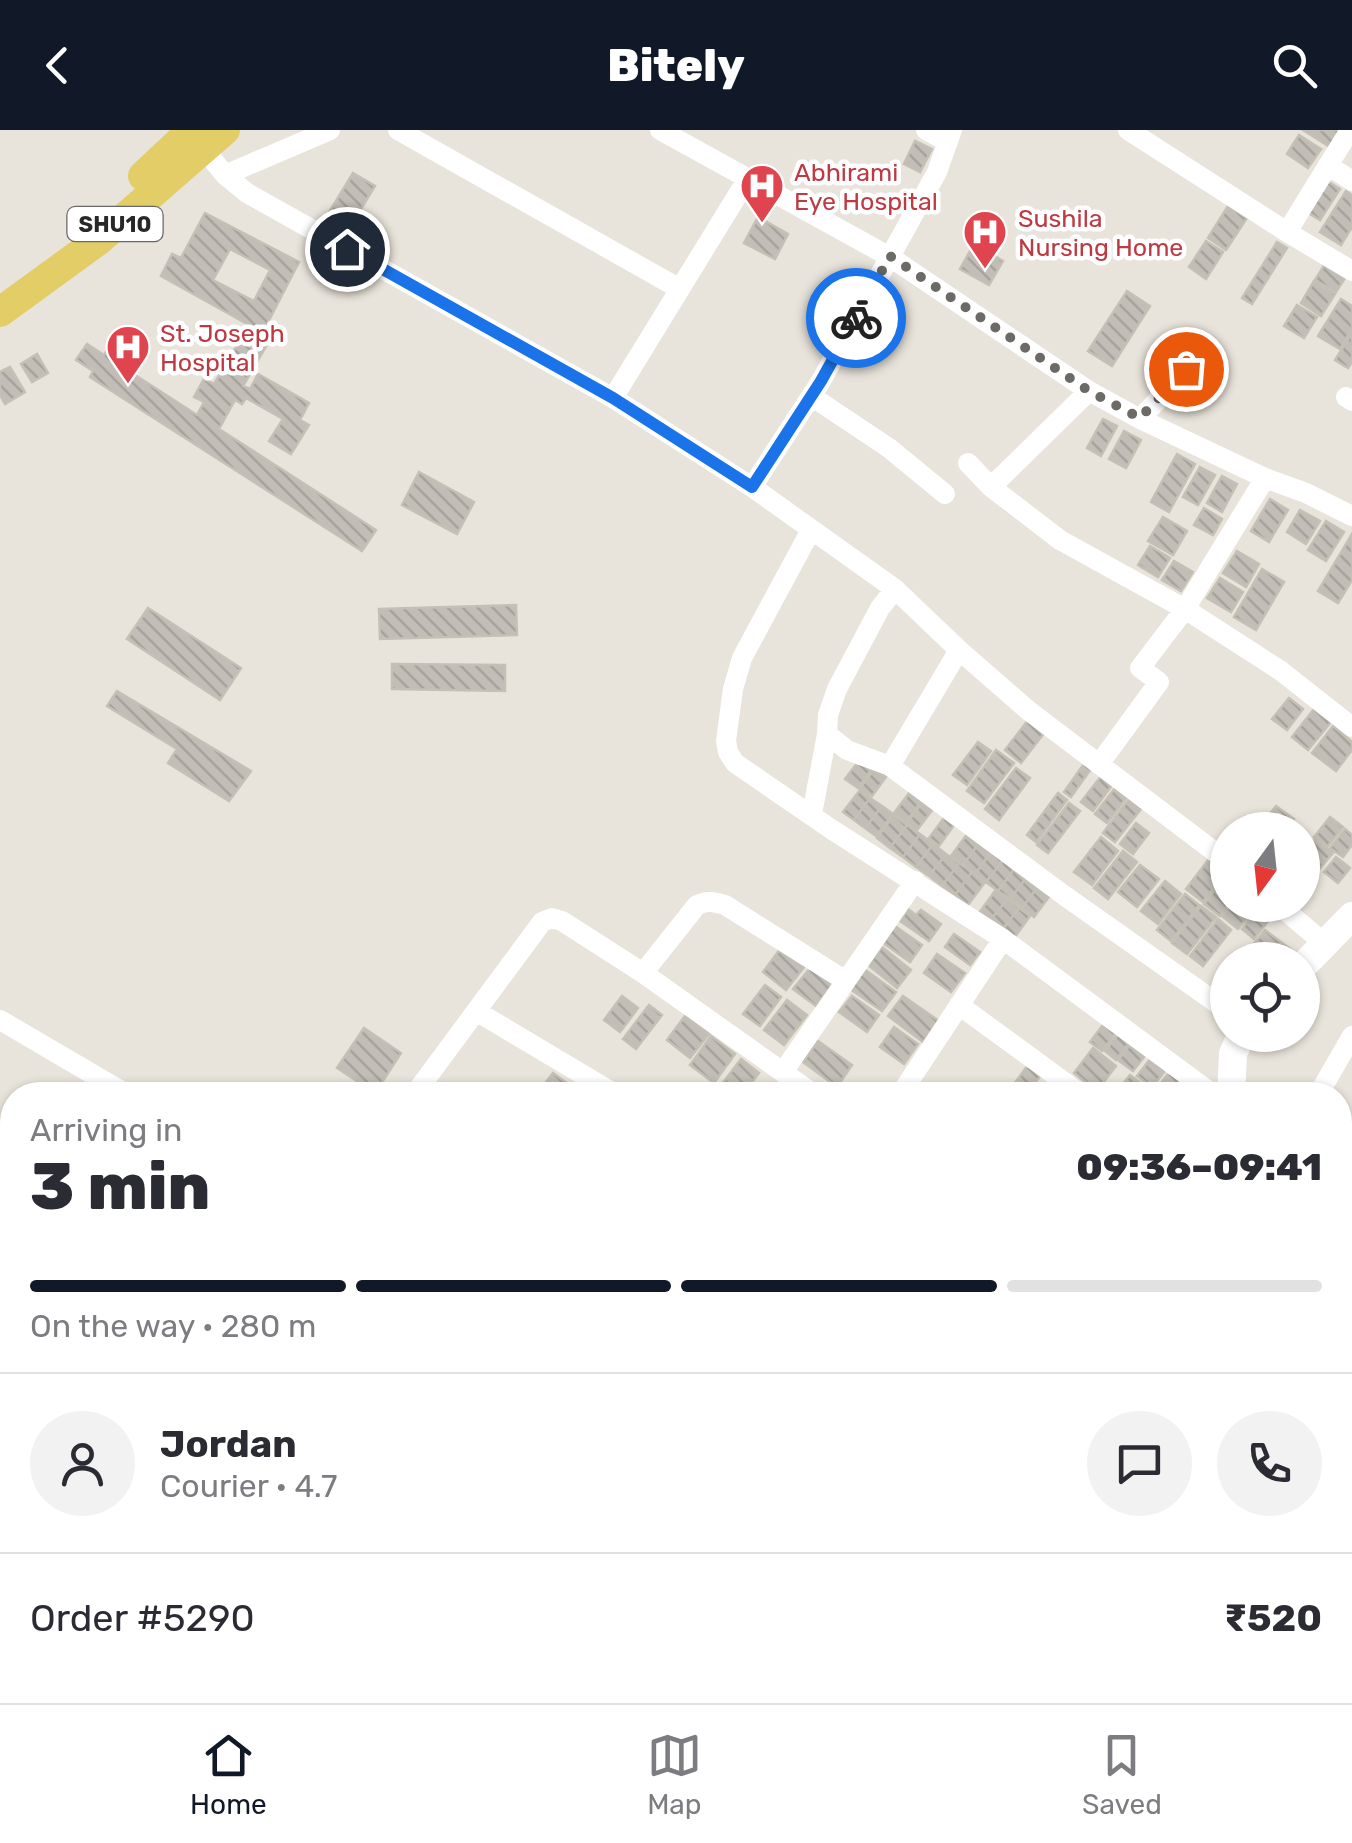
<!DOCTYPE html>
<meta charset="utf-8">
<style>
body{margin:0;font-family:Rubik,sans-serif;background:#f2f2f3;color:#2b2b33;height:100vh;display:flex;flex-direction:column;font-size:38px;white-space:nowrap}
*{box-sizing:border-box;margin:0}
p{font-size:32px;color:#7c7c81}
.icon{flex:none;width:55px;height:55px;fill:none;stroke:currentColor;stroke-width:2;stroke-linecap:round;stroke-linejoin:round}
.map{position:relative;flex:1;overflow:hidden}
.panel{position:absolute;left:0px;top:952px;width:1352px;height:622px;display:flex;flex-direction:column;background:#fff;border-radius:40px 40px 0 0;box-shadow:0 2px 8px #0004}
.panel>*{flex:none}
.needle{width:65px;rotate:195deg}
.tools{position:absolute;left:1210px;top:682px;display:grid;gap:20px}
.tools a{display:grid;place-items:center;width:110px;height:110px;border-radius:50%;background:#fff;box-shadow:0 2px 8px #0004;font-size:50px}
.pin{position:absolute;display:grid;place-items:center;width:85px;height:85px;color:#fff;margin:-42px;border:5px solid #fff;border-radius:50%;box-shadow:0 2px 10px #0007}
.courier{position:absolute;display:grid;place-items:center;width:100px;height:100px;margin:-50px;border:8px solid #1a73e8;border-radius:50%;background:#fff;color:#222;box-shadow:0 2px 12px #0007}
.summary em{font-style:normal;font-weight:800}
.summary div{display:flex;flex-direction:column-reverse}
.summary{display:flex;align-items:center;justify-content:space-between;height:170px;padding:0 30px}
h1{font-size:65px;font-weight:800;line-height:75px}
.bar{display:grid;grid-template-columns:repeat(4,1fr);gap:15px 10px;align-content:center;height:120px;padding:0 30px}
.bar i{height:12px;border-radius:8px;background:#e1e1e2}
.bar .selected{background:#111827}
.bar p{grid-column:span 4}
.line{display:flex;align-items:center;gap:25px;padding:0 30px;border-top:2px solid #e1e1e2}
.line div{flex:1}
.round{display:grid;place-items:center;flex:none;width:105px;height:105px;border-radius:52px;background:#f2f2f3}
header{display:flex;justify-content:space-between;align-items:center;height:130px;padding:0 30px;background:#111827;color:#fff;font-size:45px;font-weight:800}
.menu{display:flex;justify-content:space-around;align-items:center;height:140px;border-top:2px solid #e1e1e2;background:#fff;font-size:28px;color:#7c7c81}
.menu a{display:grid;justify-items:center;gap:5px}
.menu .selected{color:#111827}
.map>svg:first-child{display:block}
.building{fill:url(#building-back-hatch);stroke:#c4c0b5;stroke-width:2.5;fill-rule:evenodd}
.lines{fill:none;stroke-linecap:round;stroke-linejoin:round}
.street{stroke:#fff;stroke-width:20}
.secondary{stroke:#fff;stroke-width:28}
.primary{stroke:#e3cd67;stroke-width:30}
.rail-casing{stroke:#9fa0b1;stroke-width:9}
.rail{stroke:#fff;stroke-width:5;stroke-dasharray:15;stroke-linecap:butt}
.done{stroke:#6c6a67;stroke-width:10;stroke-dasharray:0 18}
.route{stroke:#1a73e8;stroke-width:12}
.labels{text-anchor:middle;dominant-baseline:central;stroke-width:9;stroke-linejoin:round;paint-order:stroke}
.shield{fill:#fff;stroke:#686868;stroke-width:2.5}
.shield-label{font-size:22px;font-weight:bold;fill:#282828}
.health-label{font-size:25px;fill:#be3a42;stroke:#fff;text-anchor:start}
</style>
<header><svg class="icon" aria-label="back" viewBox="0 0 24 24"><path d="M15 5l-7 7 7 7"/></svg>Bitely<svg class="icon" aria-label="search" viewBox="0 0 24 24"><circle cx="10" cy="10" r="6"/><path d="M15 15l6 6"/></svg></header>
<div class="map">
<svg width="1352" height="1573" viewBox="0 0 1352 1573">
<defs>
<pattern id="building-back-hatch" width="6" height="6" patternUnits="userSpaceOnUse" patternTransform="scale(2.5)"><rect width="6" height="6" fill="#c2beb7"/><path d="M-1 5l2 2M0 0l6 6M5-1l2 2" fill="none" stroke="#a7a39d"/></pattern>
</defs>
<rect width="100%" height="100%" fill="#e9e4db"/>
<!-- building -->
<path class="building" d="M1303,0H1341L1330,17Z
M1299,5L1321,19L1308,38L1287,24Z
M915,11L932,19L920,42L904,34Z
M353,43L375,56L350,97L328,84Z
M1327,51L1340,59L1320,90L1307,82Z
M1346,61L1352,65V97L1341,115L1320,102Z
M1228,76L1247,88L1226,120L1208,108Z
M205,83L299,132L263,202L272,206L243,256L250,259L258,244L309,273L300,290L309,295L291,324L269,311L283,289L246,268L242,274L235,270L219,299L376,400L362,421L90,247L93,241L76,230L87,214L104,225L113,211L127,220L118,234L197,285L204,272L194,267L204,249L214,254L249,195L161,146L172,124L181,128ZM230,119L270,140L254,171L213,150Z
M758,87L788,104L775,129L744,113Z
M1206,111L1223,122L1206,149L1189,137Z
M1277,112L1287,118L1252,174L1242,168Z
M974,114L1003,131L989,155L960,139Z
M1326,132L1347,145L1336,162L1315,150Z
M1314,151L1335,164L1321,186L1301,173Z
M1127,161L1150,176L1112,236L1088,221Z
M1341,169L1352,176V199L1340,219L1318,206Z
M1297,175L1317,187L1304,208L1284,196Z
M1352,203V232L1348,238L1335,230Z
M37,224L48,243L32,252L21,234Z
M10,237L25,262L5,274L0,265V242Z
M1103,289L1117,296L1101,326L1087,318Z
M1124,301L1141,310L1126,338L1109,329Z
M1177,324L1195,334L1169,382L1151,372Z
M1200,337L1215,345L1198,375L1183,367Z
M419,342L474,372L457,404L402,375Z
M1222,346L1237,354L1222,382L1207,373Z
M1270,369L1288,380L1269,412L1251,401Z
M1204,378L1222,389L1213,405L1194,395Z
M1300,380L1320,391L1306,414L1287,402Z
M1163,387L1187,401L1173,425L1148,411Z
M1326,391L1344,402L1326,431L1308,420Z
M1352,404V450L1338,473L1318,461Z
M1150,416L1170,428L1158,447L1138,435Z
M1237,421L1259,434L1246,457L1223,443Z
M1174,431L1193,442L1181,461L1162,450Z
M1262,439L1284,452L1256,500L1234,487Z
M1220,448L1243,462L1231,482L1207,468Z
M516,475L517,505L380,509L379,479Z
M148,478L241,538L220,570L127,509Z
M392,534L505,535V561L392,559Z
M117,561L251,641L229,671L168,633L177,619L107,576Z
M1289,568L1303,579L1287,600L1272,589Z
M1314,579L1331,592L1308,620L1292,607Z
M1029,589L1045,602L1021,633L1005,620Z
M1333,596L1352,612V620L1336,641L1312,623Z
M978,612L991,621L967,655L953,645Z
M996,620L1014,633L984,673L967,661Z
M861,628L873,637L858,658L845,649Z
M1086,631L1093,636L1071,667L1064,662Z
M875,638L886,647L872,666L860,658Z
M1016,638L1030,648L999,690L985,679Z
M1102,645L1113,654L1093,681L1081,672Z
M1115,658L1127,667L1107,693L1095,684Z
M860,660L870,668L854,690L843,682Z
M910,662L922,670L906,692L894,683Z
M1058,663L1067,670L1036,712L1027,705Z
M870,668L882,676L865,698L854,690Z
M1129,669L1141,679L1115,712L1103,703Z
M923,672L933,679L917,700L907,693Z
M1069,673L1080,681L1048,723L1037,715Z
M882,676L893,684L876,706L865,698Z
M1276,676L1294,689L1285,700H1273L1263,692Z
M894,685L907,695L890,718L877,708Z
M1330,687L1343,697L1327,717L1314,707Z
M944,688L954,695L939,716L929,708Z
M1136,693L1149,703L1133,724L1120,714Z
M907,695L920,704L903,727L890,718Z
M1345,699L1352,705V715L1343,727L1330,718Z
M968,703L980,712L963,735L951,726Z
M920,704L933,714L916,737L903,727Z
M1101,707L1118,721L1092,755L1074,742Z
M1315,709L1333,723L1320,738L1303,725Z
M980,712L992,721L975,744L963,735Z
M933,714L946,724L929,746L916,737Z
M992,721L1004,729L986,752L975,744Z
M1123,721L1137,732L1108,769L1094,758Z
M946,724L959,733L942,756L929,746Z
M1336,727L1350,738L1338,753L1324,742Z
M1004,729L1015,738L998,761L986,752Z
M1209,729L1226,742L1203,772L1186,759Z
M959,733L972,742L955,765L942,756Z
M1140,735L1159,749L1137,777L1118,762Z
M1015,738L1027,747L1010,769L998,761Z
M972,742L985,752L968,775L955,765Z
M1226,745L1228,775L1220,786L1204,774Z
M1027,747L1039,755L1022,778L1010,769Z
M1165,751L1181,764L1158,794L1141,781Z
M1039,755L1051,764L1034,787L1022,778Z
M995,761L1007,769L990,791L979,783Z
M1185,764L1199,775L1171,811L1157,800Z
M1007,769L1019,778L1002,800L990,791Z
M1231,775H1257L1238,799L1222,786Z
M1260,775H1266L1275,782L1254,809L1242,799Z
M1201,776L1216,787L1187,824L1172,813Z
M1019,778L1030,786L1014,808L1002,800Z
M908,779L916,785L921,780L941,794L929,811L900,791Z
M1218,789L1231,800L1203,836L1190,826Z
M895,796L922,815L910,832L883,813Z
M1265,800L1293,821L1286,830H1273L1253,815Z
M954,804L980,822L970,835L945,817Z
M882,817L911,840L897,858L868,835Z
M781,818L805,836L786,860L763,842Z
M937,824L965,843L951,862L924,843Z
M811,837L833,854L816,876L793,859Z
M864,839L896,862L882,881L850,859Z
M765,855L781,867L760,896L743,884Z
M622,866L638,878L620,902L604,890Z
M852,866L879,885L867,902L839,882Z
M903,866L939,891L923,912L888,886Z
M787,870L807,885L784,915L764,900Z
M649,875L662,885L636,919L623,909Z
M685,886L709,904L690,928L667,910Z
M1106,891L1118,900L1102,921L1090,912Z
M894,897L918,914L904,934L880,917Z
M364,898L401,923L375,963L337,938Z
M1120,902L1131,910L1116,930L1105,921Z
M711,906L735,924L714,953L690,935Z
M1134,910L1148,922L1133,941L1118,930Z
M818,911L852,935L837,957L803,932Z
M1093,918L1116,936L1097,961L1074,943Z
M1154,924L1169,936L1152,957L1137,946Z
M741,929L759,943L742,965H736L722,954Z
M1028,935L1041,945L1026,965H1006Z
M1172,938L1191,953L1182,965H1163L1156,960Z
M553,943L575,959L571,965H536Z
M1130,945L1151,961L1147,965H1114Z
M8,1198L12,1201L11,1234L0,1227V1210Z"/>
<g class="lines">
<!-- street -->
<path class="street" d="M398,0L680,159
M660,0L890,127L1089,261L1140,289L1265,348L1306,363L1352,386
M926,0L948,12
M1128,0L1287,102L1352,141
M204,19L225,45L247,63L613,268L752,357L895,459L959,520L1029,581L1228,732
M1328,35L1352,51
M225,45L330,0
M1287,102L1350,0
M811,266L889,318L945,364
M1346,267L1352,271
M613,268L748,48
M1140,289L1187,239
M968,333L991,357L1060,410L1185,479L1281,541L1352,597
M752,357L821,251L937,42L952,0
M991,357L1089,261
M811,400L742,528L733,559L726,611L728,622L735,633L831,699L1003,809L1214,965
M827,604L847,620L890,636L1065,766L1228,881
M1100,633L1159,552L1140,538L1185,479L1265,348
M890,636L959,520
M812,684L827,604L828,585L837,559L880,478L895,459
M1279,775L1325,814
M643,843L697,775C708,770 714,772 725,775L846,851
M959,875L1082,965
M476,881L617,965
M0,890L128,965
M783,942L915,751
M414,965L542,792L552,788L562,791L643,843L815,965
M900,965L1003,809
M1318,965L1352,906
M1340,1029L1352,1012
M1340,1042L1352,1062
M0,1177L12,1186
M1340,1214L1352,1198
M0,1251L7,1257L8,1264L0,1283
M0,1307L12,1316
M232,1562L246,1573
M491,1562L506,1573
M1176,1562L1198,1573
M59,1573L66,1562
M345,1573L352,1562
M440,1573L448,1562
M1080,1573L1087,1562"/>
<!-- secondary -->
<path class="secondary" d="M1302,837L1352,786
M1231,965L1233,924L1241,905
M0,1009L12,1021
M0,1041L12,1050
M1340,1300L1352,1319
M782,1562L795,1573
M812,1562L825,1573"/>
<!-- primary -->
<path class="primary" d="M143,46L192,0
M0,182L99,110L225,0"/>
<defs>
<path id="rail" d="M0,1555L15,1573"/>
</defs>
<!-- rail casing -->
<use href="#rail" class="rail-casing"/>
<!-- rail -->
<use href="#rail" class="rail"/>
</g>
<g class="lines">
<!-- done -->
<path class="done" d="M856,188L890,126L1089,261L1140,288L1186,239"/>
<!-- route -->
<path class="route" d="M347,119L613,268L752,357L821,251L856,188"/>
</g>
<!-- icons -->
<defs>
<symbol id="hospital-pin" viewBox="-11 -11 22 30"><path d="M0 17L-7.5 6A9.5 9.5 0 1 1 7.5 6Z" fill="#e0444e" stroke="#fff"/><path d="M-5-5h3v3.5h4V-5h3V5h-3V1.5h-4V5h-3Z" fill="#fff"/></symbol>
</defs>
<g fill-rule="evenodd">
<use href="#hospital-pin" x="737" y="31" width="50" height="68"/>
<use href="#hospital-pin" x="960" y="77" width="50" height="68"/>
<use href="#hospital-pin" x="103" y="192" width="50" height="68"/>
</g>
<g class="labels">
<!-- shield labels -->
<rect class="shield" x="67.5" y="77" width="95" height="34" rx="8"/>
<g class="shield-label">
<text x="115" y="94">SHU10</text>
</g>
<!-- health labels -->
<g class="health-label">
<text x="794" y="42">Abhirami<tspan x="794" dy="29">Eye Hospital</tspan></text>
<text x="1018" y="88">Sushila<tspan x="1018" dy="29">Nursing Home</tspan></text>
<text x="160" y="203">St. Joseph<tspan x="160" dy="29">Hospital</tspan></text>
</g>
</g>
</svg>
<div class="tools">
<a><svg class="needle" viewBox="-14 -14 28 28"><path d="M0-13l5 13h-10z" fill="#e53935"/><path d="M0 13l5-13h-10z" fill="#7c7c81"/></svg></a>
<a><svg class="icon" aria-label="locate" viewBox="0 0 24 24"><circle cx="12" cy="12" r="6"/><path d="M12 2v4M12 18v4M2 12h4M18 12h4"/></svg></a>
</div>
<div class="pin" style="left:1186px;top:239px;background:#ea580c"><svg class="icon" aria-label="bag" viewBox="0 0 24 24"><path d="M5 8h14l-1 12H6zM9 8a3 3 0 0 1 6 0"/></svg></div>
<div class="pin" style="left:347px;top:119px;background:#1f2937"><svg class="icon" aria-label="home" viewBox="0 0 24 24"><path d="M3 11l9-7 9 7M6 9v11h12V9"/></svg></div>
<div class="courier" style="left:856px;top:188px"><svg class="icon" aria-label="bike" viewBox="0 0 24 24"><circle cx="6" cy="16" r="4"/><circle cx="18" cy="16" r="4"/><path d="M6 16l4-8h5l3 8M10 8l3 8H6M13 5h3"/></svg></div>
<section class="panel">
<div class="summary"><div><h1>3 min</h1><p>Arriving in</p></div><em>09:36–09:41</em></div>
<div class="bar"><i class="selected"></i><i class="selected"></i><i class="selected"></i><i></i><p>On the way · 280 m</p></div>
<div class="line" style="height:180px"><a class="round"><svg class="icon" aria-label="person" viewBox="0 0 24 24"><circle cx="12" cy="8" r="4"/><path d="M4 21q1-7 8-7t8 7"/></svg></a><div><b>Jordan</b><p>Courier · 4.7</p></div><a class="round"><svg class="icon" aria-label="chat" viewBox="0 0 24 24"><path d="M4 5h16v11H9l-5 4z"/></svg></a><a class="round"><svg class="icon" aria-label="phone" viewBox="0 0 24 24"><path d="M5 4h4l2 5-3 2q2 4 5 5l2-3 5 2v4C11 20 4 13 5 4z"/></svg></a></div>
<div class="line" style="height:130px"><div>Order #5290</div><b>₹520</b></div>
</section>
</div>
<nav class="menu">
<a class="selected"><svg class="icon" aria-label="home" viewBox="0 0 24 24"><path d="M3 11l9-7 9 7M6 9v11h12V9"/></svg>Home</a>
<a><svg class="icon" aria-label="map" viewBox="0 0 24 24"><path d="M3 6l6-2 6 2 6-2v14l-6 2-6-2-6 2zM9 4v14M15 6v14"/></svg>Map</a>
<a><svg class="icon" aria-label="saved" viewBox="0 0 24 24"><path d="M7 4h10v16l-5-4-5 4z"/></svg>Saved</a>
</nav>
